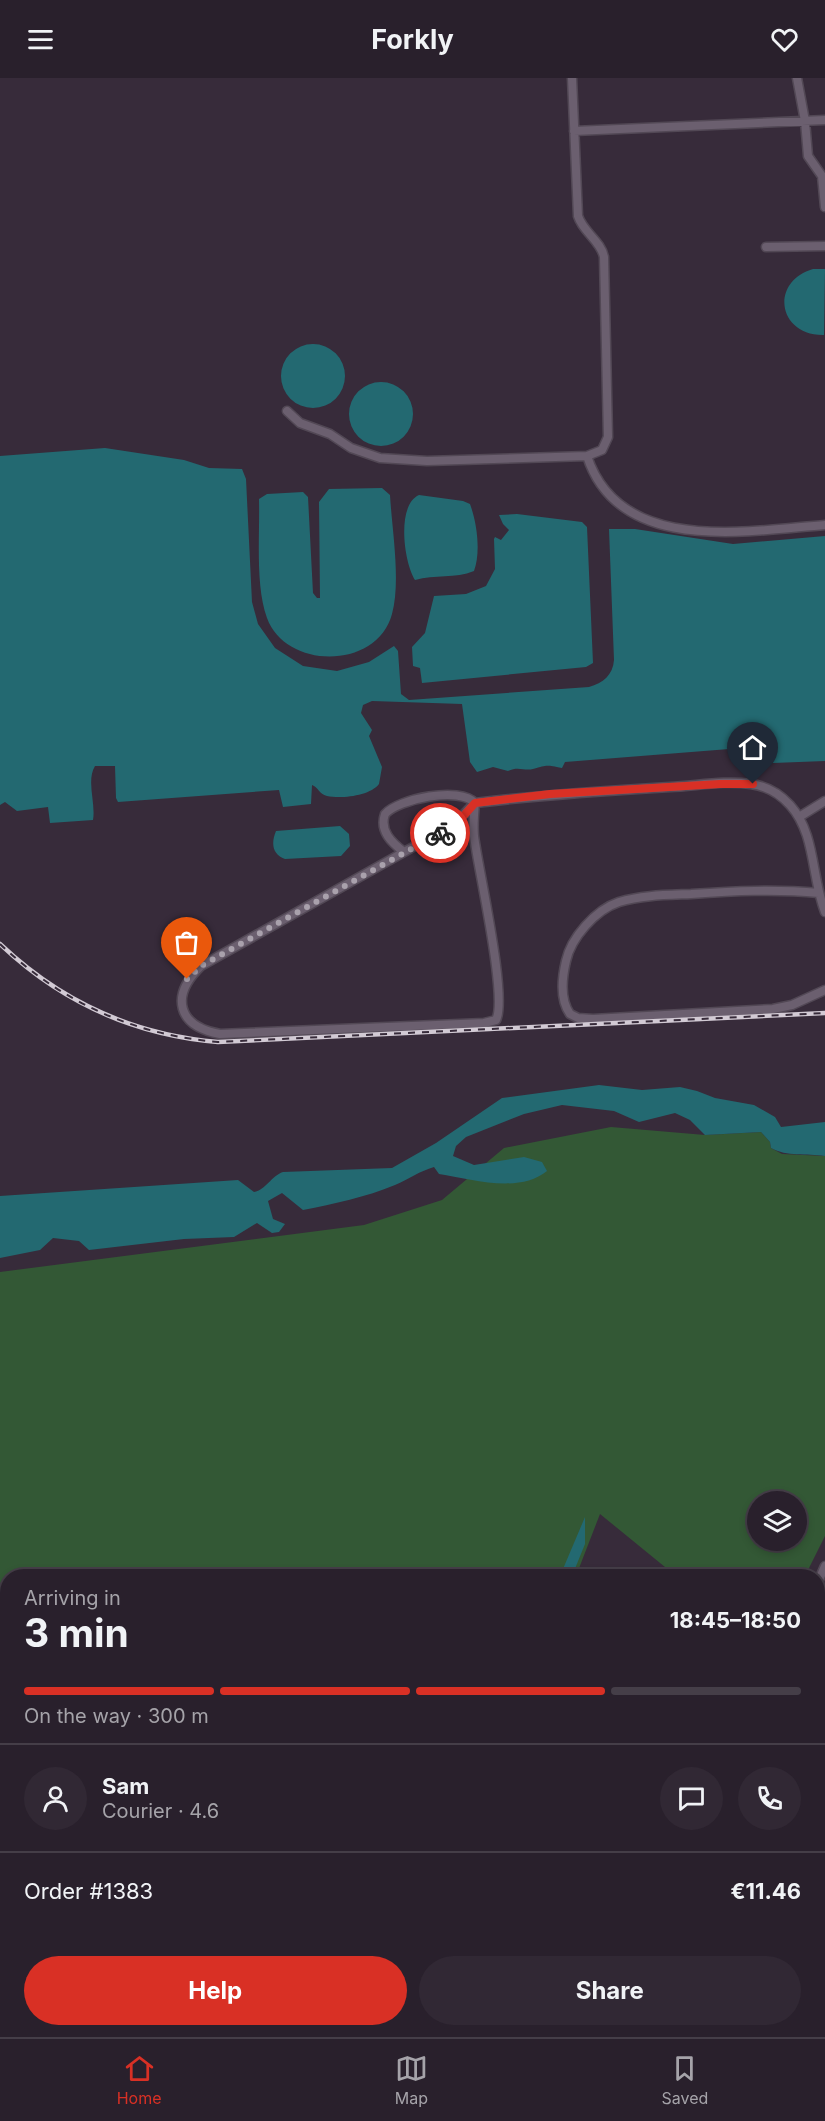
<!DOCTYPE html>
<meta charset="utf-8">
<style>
body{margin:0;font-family:Inter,sans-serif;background:#312834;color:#f1f3f6;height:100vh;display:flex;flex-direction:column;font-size:22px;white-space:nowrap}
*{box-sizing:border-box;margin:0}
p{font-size:20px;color:#a5a3a9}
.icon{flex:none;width:33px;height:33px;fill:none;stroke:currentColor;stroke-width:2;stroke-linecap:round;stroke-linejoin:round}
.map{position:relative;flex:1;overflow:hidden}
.details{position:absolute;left:0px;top:1491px;width:825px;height:468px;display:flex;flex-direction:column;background:#29202c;border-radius:24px 24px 0 0;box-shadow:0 3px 9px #0003,0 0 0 2px #453e48}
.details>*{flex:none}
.buttons{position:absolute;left:747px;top:1413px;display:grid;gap:12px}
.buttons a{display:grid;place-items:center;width:60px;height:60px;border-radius:50%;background:#29202c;box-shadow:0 3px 9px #0003,0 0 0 2px #453e48;font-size:30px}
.pin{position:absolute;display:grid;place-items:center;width:51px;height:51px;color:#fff;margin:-62px -26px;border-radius:50% 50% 50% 0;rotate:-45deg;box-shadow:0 0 6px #0007}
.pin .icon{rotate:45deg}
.courier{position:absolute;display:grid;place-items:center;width:60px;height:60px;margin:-30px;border:4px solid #d93025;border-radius:50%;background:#fff;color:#222;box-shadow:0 2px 8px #0007}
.overview em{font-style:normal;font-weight:700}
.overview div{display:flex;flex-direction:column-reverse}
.overview{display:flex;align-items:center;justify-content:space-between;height:102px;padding:0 24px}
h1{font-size:39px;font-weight:700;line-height:45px}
.bar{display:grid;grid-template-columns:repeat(4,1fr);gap:9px 6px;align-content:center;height:72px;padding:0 24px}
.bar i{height:8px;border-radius:4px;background:#453e48}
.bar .active{background:#d93025}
.bar p{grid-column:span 4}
.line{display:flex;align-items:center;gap:15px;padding:0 24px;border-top:2px solid #453e48}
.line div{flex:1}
.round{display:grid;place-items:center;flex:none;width:63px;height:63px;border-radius:32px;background:#312834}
.action{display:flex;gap:12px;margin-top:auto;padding:12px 24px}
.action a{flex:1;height:69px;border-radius:36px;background:#d93025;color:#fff;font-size:24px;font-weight:700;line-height:69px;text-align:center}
.action a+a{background:#312834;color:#f1f3f6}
header{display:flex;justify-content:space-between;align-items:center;height:78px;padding:0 24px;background:#29202c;font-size:27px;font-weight:700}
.menu{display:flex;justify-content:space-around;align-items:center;height:84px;border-top:2px solid #453e48;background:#29202c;font-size:16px;color:#a5a3a9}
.menu a{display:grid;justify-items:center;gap:3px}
.menu .active{color:#d93025}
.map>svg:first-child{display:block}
.green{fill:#335835;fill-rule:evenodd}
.water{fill:#236971}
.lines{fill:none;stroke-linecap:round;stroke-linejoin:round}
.stream{stroke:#236971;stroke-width:2}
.street-casing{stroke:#524855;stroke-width:11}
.street{stroke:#6b5f6f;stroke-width:8}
.rail-casing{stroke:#d2cad4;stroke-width:4.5}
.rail{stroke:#372b3a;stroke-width:2;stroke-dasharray:7;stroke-linecap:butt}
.done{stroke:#a9a1ac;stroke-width:6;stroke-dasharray:0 10.8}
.route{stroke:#d93025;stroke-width:8}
</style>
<header><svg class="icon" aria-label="menu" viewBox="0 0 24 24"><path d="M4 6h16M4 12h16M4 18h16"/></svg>Forkly<svg class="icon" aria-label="heart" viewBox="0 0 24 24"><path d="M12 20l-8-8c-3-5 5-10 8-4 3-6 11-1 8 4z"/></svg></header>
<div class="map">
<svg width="825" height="1959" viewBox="0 0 825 1959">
<rect width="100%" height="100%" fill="#372b3a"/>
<!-- green -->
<path class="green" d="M611,1049L705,1057L761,1054L770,1064L771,1070L782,1076L825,1078V1458L805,1498H676L600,1436L576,1498H8V1952H247L241,1959H0V1194L364,1147L442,1122L504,1070ZM758,1424H796V1462H758Z
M825,1514V1610L818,1607V1530Z
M283,1952H362L357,1959H278Z"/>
<!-- water -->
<path class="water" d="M813,191H825L824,257C778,258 769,204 813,191Z
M281 298a32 32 0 1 1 64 0a32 32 0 1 1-64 0Z
M349 336a32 32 0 1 1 64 0a32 32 0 1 1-64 0Z
M105,370L184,382L209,390L242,391L246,401L252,524L258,546L275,570L303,588L337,593L369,584L394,568L398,573L401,616L409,622L589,609C603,605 613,597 614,582L609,451H635L733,466L825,458V683L773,685V672L767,668L565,684L562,690C545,687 548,687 533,691C524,693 518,688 508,693L493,689L477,694L470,684L462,626L372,623L363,627L361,635L372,652L369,658L382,689L379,706C370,718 341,721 327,718C319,716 318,709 312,707L311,726L283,729L279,712L118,724L116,720L115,688H95C86,703 96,725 93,742L50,745L48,729L17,733L5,724L0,727V378Z
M382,410L390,417C392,452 401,503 392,536C377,592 286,592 267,540C255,507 260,456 259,421L267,416L303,414L308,419L313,515L317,520H320L319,424L329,411Z
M419,417L463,423L470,426C477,445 481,474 474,493C455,501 435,496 415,502C404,485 396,427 419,417Z
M517,436L582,444L587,449L593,585L586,589L422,605L420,590L413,588L412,569L425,555L434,518L466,516L486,508L495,491L494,461L495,459L501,462L509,452L503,446L499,437Z
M340,748L349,756L350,768L341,778L285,781C272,776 271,765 276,753Z
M599,1007L642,1012L680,1009L697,1013L715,1020L754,1027L775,1039L781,1049L825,1044V1078C806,1075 787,1079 771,1070L770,1064L761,1054L705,1057L690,1042L675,1035L639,1044L614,1033L562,1027L524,1036L466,1059L456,1068L453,1078L474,1087L524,1079L542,1084L547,1093C519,1116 471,1101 439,1096L434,1089C420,1093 409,1101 395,1107C366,1119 334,1126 303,1132L282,1115L268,1123L273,1141L285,1146L279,1154L272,1155L257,1145L234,1159L184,1161L89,1172L79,1163L53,1160L40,1172L0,1180V1118L238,1102L254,1114C266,1112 271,1098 283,1094L392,1090L436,1065L502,1020Z
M585,1439V1466L572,1498H560Z
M247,1952H283L278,1959H241Z"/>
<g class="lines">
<!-- stream -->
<path class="stream" d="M818,1675L825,1676"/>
<defs>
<path id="street" d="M572,0L578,138C583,154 601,163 604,179L608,359L602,372L587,378C619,477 746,453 825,447
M797,0L805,43L808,78L822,98L825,129
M574,53L825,42
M766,169L825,168
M287,333L300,345L330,356L351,370L380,380L427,383L587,378
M799,739L825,723
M404,774C392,765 379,753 385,736C398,721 460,708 475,725C474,735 473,747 474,758C478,790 508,920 496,942L484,945L220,956C177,948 170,918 201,888L454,746L475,725C540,717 604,713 670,709C696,708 724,702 751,706C766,708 780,716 790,727C816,756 811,798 825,834
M819,815C775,811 734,813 691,816C667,817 642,817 619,824C595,832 571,860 566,883C562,900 560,922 570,936L578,940L593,941L773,931L792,927L825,912
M818,1504L825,1488
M818,1745L825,1752
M818,1798L825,1792
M486,1952L497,1959
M672,1952L682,1959
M808,1952L820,1959
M527,1959L532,1952"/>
</defs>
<!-- street casing -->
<use href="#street" class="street-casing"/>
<!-- street -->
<use href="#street" class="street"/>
<defs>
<path id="rail" d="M0,866C61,924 134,957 218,964L825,935"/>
</defs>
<!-- rail casing -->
<use href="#rail" class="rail-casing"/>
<!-- rail -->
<use href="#rail" class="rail"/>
</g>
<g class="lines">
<!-- done -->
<path class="done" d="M187,901L201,888L440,755"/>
<!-- route -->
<path class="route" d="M440,755L459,743L475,725L550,716L720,706H753"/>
</g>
</svg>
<div class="buttons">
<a><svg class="icon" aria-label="layers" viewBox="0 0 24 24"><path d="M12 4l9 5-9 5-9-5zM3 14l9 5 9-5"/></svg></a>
</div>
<div class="pin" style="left:187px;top:901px;background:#ea580c"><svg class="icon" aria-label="bag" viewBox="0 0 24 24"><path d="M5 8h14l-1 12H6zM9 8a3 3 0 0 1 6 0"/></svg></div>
<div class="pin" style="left:753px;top:706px;background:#1f2937"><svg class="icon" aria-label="home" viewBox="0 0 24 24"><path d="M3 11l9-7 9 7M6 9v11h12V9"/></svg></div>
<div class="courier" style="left:440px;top:755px"><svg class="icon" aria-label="bike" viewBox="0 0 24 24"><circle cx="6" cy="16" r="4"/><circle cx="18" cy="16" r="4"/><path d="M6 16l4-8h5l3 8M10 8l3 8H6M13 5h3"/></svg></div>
<section class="details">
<div class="overview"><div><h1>3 min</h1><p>Arriving in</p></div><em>18:45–18:50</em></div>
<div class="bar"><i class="active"></i><i class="active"></i><i class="active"></i><i></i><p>On the way · 300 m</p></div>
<div class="line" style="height:108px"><a class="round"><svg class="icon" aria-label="person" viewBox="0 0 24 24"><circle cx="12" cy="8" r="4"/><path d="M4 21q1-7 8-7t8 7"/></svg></a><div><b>Sam</b><p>Courier · 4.6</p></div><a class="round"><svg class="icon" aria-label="chat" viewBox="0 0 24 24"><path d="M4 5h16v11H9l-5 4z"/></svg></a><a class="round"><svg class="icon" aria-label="phone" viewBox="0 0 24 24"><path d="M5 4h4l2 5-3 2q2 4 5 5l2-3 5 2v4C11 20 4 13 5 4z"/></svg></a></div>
<div class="line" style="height:78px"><div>Order #1383</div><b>€11.46</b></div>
<div class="action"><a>Help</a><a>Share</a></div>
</section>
</div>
<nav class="menu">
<a class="active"><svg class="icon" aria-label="home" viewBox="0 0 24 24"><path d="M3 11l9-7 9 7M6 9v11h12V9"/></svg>Home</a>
<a><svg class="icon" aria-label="map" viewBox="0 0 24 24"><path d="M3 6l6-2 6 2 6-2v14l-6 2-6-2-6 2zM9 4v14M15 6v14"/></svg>Map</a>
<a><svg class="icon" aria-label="saved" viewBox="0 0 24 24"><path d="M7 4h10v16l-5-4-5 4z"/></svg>Saved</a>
</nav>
